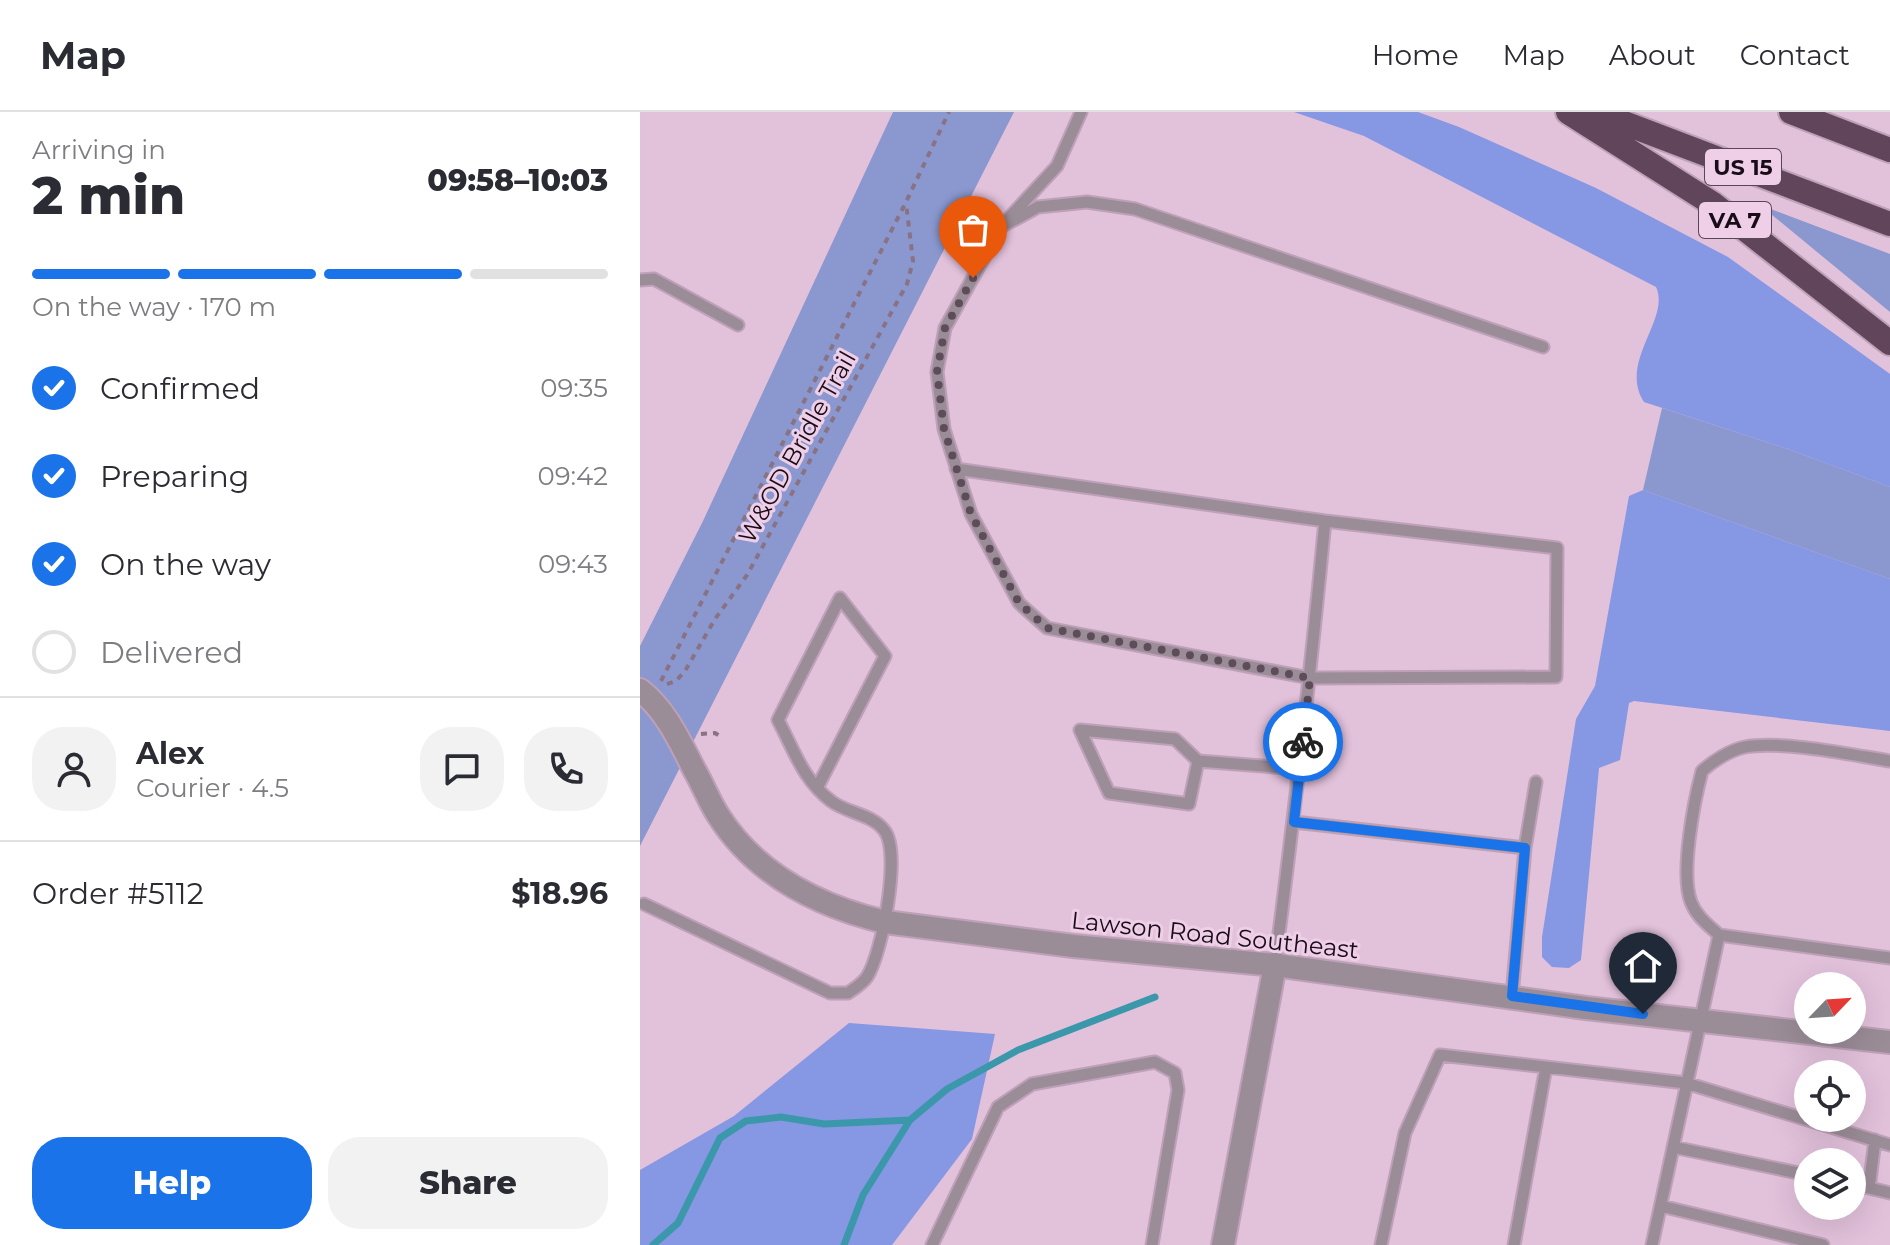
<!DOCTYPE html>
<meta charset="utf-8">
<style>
body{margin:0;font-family:Montserrat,sans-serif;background:#f2f2f3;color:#2b2b33;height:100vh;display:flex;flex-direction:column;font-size:30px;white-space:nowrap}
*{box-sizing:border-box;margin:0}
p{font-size:26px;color:#7c7c81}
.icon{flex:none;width:44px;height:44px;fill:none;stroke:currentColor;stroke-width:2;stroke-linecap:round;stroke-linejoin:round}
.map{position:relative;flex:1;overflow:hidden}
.details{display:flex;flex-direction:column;background:#fff;width:640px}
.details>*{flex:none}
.needle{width:52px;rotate:65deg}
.controls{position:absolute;left:1154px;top:860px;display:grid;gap:16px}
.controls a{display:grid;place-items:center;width:72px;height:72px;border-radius:50%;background:#fff;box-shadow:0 8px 32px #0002;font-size:40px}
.pin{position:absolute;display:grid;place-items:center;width:68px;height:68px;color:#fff;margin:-82px -34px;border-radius:50% 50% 50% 0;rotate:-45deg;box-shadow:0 0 8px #0007}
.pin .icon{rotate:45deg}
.courier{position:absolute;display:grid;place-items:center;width:80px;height:80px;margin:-40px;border:6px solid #1a73e8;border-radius:50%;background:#fff;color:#222;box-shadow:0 2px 10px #0007}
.headline em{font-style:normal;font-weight:800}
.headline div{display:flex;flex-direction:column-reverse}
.headline{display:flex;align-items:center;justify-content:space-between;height:136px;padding:0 32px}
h1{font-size:52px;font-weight:800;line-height:60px}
.bar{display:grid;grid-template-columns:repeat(4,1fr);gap:12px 8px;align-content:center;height:96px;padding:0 32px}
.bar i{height:10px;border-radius:6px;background:#e1e1e2}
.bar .active{background:#1a73e8}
.bar p{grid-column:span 4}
.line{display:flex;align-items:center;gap:20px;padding:0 32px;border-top:2px solid #e1e1e2}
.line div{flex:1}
.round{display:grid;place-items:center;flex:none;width:84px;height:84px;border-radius:32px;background:#f2f2f3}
ol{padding:0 32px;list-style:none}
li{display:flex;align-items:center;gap:24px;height:88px}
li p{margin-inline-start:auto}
li .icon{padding:8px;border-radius:50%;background:#1a73e8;color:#fff;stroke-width:4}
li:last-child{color:#7c7c81}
li i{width:44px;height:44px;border:4px solid #e1e1e2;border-radius:50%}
.action{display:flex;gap:16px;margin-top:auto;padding:16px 32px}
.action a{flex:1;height:92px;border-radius:32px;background:#1a73e8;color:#fff;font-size:32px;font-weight:800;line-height:92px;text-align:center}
.action a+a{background:#f2f2f3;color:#2b2b33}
header{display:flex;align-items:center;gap:48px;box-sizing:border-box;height:112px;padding:0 40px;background:#fff;border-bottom:2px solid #e1e1e2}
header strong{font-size:38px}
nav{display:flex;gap:44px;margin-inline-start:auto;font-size:28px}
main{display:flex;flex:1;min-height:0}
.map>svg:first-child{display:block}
.green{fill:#8a98cf}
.forest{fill:#8697e3}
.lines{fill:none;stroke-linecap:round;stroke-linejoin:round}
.stream{stroke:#3b98ab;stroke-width:7}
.lane-casing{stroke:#bea1b8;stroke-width:15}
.street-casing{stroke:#bea1b8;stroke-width:26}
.highway-casing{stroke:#bea1b8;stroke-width:28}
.path{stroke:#897284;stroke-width:4;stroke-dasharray:6 6;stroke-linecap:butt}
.lane{stroke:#9b8d98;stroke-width:11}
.street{stroke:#9b8d98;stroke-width:22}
.highway{stroke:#60455b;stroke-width:24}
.done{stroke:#5f4c5b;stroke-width:8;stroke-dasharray:0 14.4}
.route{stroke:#1a73e8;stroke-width:10}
.labels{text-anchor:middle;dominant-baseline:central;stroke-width:6;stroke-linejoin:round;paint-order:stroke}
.shield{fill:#efcee8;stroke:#584755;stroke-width:2}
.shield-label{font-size:22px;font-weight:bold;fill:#180d16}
.street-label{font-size:24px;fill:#180d16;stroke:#efcee8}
</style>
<header>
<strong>Map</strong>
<nav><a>Home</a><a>Map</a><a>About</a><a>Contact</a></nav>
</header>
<main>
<section class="details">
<div class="headline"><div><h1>2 min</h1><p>Arriving in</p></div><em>09:58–10:03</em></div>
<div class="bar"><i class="active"></i><i class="active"></i><i class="active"></i><i></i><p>On the way · 170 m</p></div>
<ol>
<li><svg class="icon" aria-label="check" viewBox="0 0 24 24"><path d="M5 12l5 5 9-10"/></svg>Confirmed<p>09:35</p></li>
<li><svg class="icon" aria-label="check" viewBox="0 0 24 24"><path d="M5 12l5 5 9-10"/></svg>Preparing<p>09:42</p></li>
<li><svg class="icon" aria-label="check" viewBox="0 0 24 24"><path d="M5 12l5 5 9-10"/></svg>On the way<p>09:43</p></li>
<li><i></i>Delivered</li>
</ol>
<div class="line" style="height:144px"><a class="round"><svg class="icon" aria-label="person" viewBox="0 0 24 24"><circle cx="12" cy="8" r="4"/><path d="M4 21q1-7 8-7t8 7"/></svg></a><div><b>Alex</b><p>Courier · 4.5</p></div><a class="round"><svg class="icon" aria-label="chat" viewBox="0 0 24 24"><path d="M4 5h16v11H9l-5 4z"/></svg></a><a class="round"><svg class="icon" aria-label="phone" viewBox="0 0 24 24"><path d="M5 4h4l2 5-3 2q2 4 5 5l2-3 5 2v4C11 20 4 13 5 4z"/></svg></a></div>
<div class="line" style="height:104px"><div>Order #5112</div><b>$18.96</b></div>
<div class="action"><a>Help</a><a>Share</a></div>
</section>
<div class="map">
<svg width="1250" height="1133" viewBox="0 0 1250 1133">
<rect width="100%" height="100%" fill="#e2c1db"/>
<!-- green -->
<path class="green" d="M253,0H374L0,734V534L63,409Z
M1120,93L1250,142V200Z
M1022,296L1148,337L1250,375V467L1003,378Z"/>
<!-- forest -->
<path class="forest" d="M654,0H778L819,15L956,76L1088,145L1250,262V375L1148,337L1004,290C978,250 1031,207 1016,175L724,24Z
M1003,378L1250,467V619L994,589L989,591L980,648L959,656L941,848L929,856L912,855L902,845V825L936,607L955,574L989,384Z
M209,911L355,922L332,1027L252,1133H0V1058L94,1004Z"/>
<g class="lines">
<!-- stream -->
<path class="stream" d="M13,1133L38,1111L80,1026L106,1009L141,1005L184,1012L270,1008
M204,1133L223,1083L270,1008L307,977L378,938L515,885"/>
<defs>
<path id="lane" d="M368,107L417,54L441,0
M0,168L14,167L98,213
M316,357L685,409
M558,649L535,627L440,618L469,681L549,692L558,649L660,657
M654,710L885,736L896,670
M4,792L190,881H208C214,877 223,871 227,865C242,842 262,739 244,718C232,702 206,701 191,689C163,668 154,638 138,608L200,486L245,544L177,676
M1079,823C1068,813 1056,804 1051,790C1040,762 1054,689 1062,659C1073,649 1090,638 1105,635C1140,628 1213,643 1250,649
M635,853C654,705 671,557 685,409L917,436L916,565L670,566L407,516L379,491L331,402L304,317L297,260L305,216L361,115L398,95L447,90L495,97L903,235
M872,884L885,736
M1235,1028L1229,1076L1250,1081
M1033,1035L1168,1063
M1212,1072L1229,1076
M1021,1094L1183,1133
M292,1133L358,995L392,972L515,950L535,961L538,978L512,1133
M741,1133L765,1021L800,943L1046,971L1250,1033
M874,1133L906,955
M1012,1133L1079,823L1250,846"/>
<path id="street" d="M0,578C26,598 40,630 55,659C63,673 69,689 78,703C116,763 178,794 245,810L433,834L635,853L946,896L1250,930
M583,1133L635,853"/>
<path id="highway" d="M928,0L1073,92L1250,231
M955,0L1250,112
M1151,0L1250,38"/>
</defs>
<!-- lane casing -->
<use href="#lane" class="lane-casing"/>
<!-- street casing -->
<use href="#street" class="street-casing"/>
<!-- highway casing -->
<use href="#highway" class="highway-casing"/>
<!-- path -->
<path class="path" d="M21,569L266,90L309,0
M27,572L36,569L45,559L75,507L107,463L267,172L273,149L266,91
M61,622L75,621L81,625"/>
<!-- lane -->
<use href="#lane" class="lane"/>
<!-- street -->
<use href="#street" class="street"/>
<!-- highway -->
<use href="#highway" class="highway"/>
</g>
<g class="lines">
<!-- done -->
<path class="done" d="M333,166L305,216L297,260L304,317L331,402L379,491L407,516L670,566L663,630"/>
<!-- route -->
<path class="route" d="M663,630L654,710L885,736L872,884L1003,902"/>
</g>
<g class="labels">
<!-- shield labels -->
<g class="shield">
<rect x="1065" y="37" width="76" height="36" rx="6"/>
<rect x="1059" y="90" width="72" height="36" rx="6"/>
</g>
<g class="shield-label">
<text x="1103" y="55">US 15</text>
<text x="1095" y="108">VA 7</text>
</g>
<!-- street labels -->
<g class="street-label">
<text transform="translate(157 335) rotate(-61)">W&amp;OD Bridle Trail</text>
<text transform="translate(575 823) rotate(6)">Lawson Road Southeast</text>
</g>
</g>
</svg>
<div class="controls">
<a><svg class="needle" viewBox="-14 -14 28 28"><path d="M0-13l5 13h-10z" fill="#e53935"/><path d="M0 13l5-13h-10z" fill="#7c7c81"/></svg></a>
<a><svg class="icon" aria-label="locate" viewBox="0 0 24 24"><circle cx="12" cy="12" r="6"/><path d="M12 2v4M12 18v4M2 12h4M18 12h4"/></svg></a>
<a><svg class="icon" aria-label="layers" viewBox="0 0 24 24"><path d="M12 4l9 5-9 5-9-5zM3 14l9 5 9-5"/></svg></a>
</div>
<div class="pin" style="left:333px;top:166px;background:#ea580c"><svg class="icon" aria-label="bag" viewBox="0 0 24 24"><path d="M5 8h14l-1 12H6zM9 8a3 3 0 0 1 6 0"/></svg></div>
<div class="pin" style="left:1003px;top:902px;background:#1f2937"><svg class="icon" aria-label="home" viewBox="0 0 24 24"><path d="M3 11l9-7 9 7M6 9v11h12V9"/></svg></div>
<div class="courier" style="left:663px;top:630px"><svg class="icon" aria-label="bike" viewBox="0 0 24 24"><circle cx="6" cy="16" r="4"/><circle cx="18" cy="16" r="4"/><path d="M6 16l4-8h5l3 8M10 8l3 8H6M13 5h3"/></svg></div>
</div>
</main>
